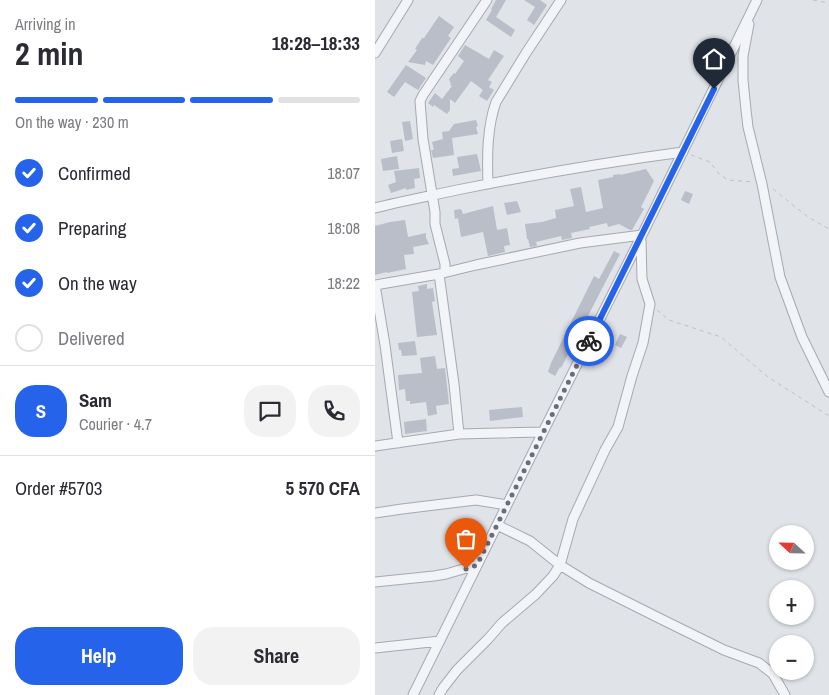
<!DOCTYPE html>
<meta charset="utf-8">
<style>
body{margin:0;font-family:"Archivo Narrow",sans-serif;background:#f2f2f3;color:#2b2b33;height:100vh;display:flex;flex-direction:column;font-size:19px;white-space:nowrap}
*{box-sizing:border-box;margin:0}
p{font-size:16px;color:#7c7c81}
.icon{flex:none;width:28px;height:28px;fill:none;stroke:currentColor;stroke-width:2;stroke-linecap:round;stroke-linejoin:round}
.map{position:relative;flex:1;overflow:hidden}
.sheet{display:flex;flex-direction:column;background:#fff;width:375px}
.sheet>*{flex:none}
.needle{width:32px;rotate:292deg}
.buttons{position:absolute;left:394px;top:525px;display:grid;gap:10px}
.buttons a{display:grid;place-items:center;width:45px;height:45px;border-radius:50%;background:#fff;box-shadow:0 1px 4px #0004;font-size:25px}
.pin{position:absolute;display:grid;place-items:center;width:42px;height:42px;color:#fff;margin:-51px -21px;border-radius:50% 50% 50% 0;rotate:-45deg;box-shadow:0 0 5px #0007}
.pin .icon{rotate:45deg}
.courier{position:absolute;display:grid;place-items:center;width:50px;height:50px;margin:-25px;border:4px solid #2563eb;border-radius:50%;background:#fff;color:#222;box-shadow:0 1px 6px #0007}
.head em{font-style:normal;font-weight:700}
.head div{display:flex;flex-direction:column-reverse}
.head{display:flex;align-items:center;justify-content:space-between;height:85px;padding:0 15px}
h1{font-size:32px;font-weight:700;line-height:38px}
.bar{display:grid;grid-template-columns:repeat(4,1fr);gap:8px 5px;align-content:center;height:60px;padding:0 15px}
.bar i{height:6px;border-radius:4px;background:#e1e1e2}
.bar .current{background:#2563eb}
.bar p{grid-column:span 4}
.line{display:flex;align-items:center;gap:12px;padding:0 15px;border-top:1px solid #e1e1e2}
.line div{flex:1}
.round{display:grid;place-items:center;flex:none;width:52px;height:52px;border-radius:20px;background:#f2f2f3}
ol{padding:0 15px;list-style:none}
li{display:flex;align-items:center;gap:15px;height:55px}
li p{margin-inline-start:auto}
li .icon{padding:5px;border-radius:50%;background:#2563eb;color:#fff;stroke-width:4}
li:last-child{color:#7c7c81}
li i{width:28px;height:28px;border:2px solid #e1e1e2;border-radius:50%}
.primary-button{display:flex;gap:10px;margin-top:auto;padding:10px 15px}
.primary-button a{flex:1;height:58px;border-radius:20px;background:#2563eb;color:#fff;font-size:20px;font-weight:700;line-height:58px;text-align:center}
.primary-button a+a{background:#f2f2f3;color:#2b2b33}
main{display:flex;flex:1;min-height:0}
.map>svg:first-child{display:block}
.building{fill:#babec8}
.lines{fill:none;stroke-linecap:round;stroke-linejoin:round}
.minor-casing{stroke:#a5aab2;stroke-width:11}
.path{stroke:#bec1c7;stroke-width:1;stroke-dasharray:4 4;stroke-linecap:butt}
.minor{stroke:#f2f4f7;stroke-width:9}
.done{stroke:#696f7a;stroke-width:5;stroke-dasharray:0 9}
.route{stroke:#2563eb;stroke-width:6}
</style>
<main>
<section class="sheet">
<div class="head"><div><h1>2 min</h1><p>Arriving in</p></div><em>18:28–18:33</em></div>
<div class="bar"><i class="current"></i><i class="current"></i><i class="current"></i><i></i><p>On the way · 230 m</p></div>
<ol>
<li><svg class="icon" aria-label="check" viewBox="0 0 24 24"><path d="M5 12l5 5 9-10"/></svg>Confirmed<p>18:07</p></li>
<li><svg class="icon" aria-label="check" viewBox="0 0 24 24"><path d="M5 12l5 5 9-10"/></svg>Preparing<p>18:08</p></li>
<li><svg class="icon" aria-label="check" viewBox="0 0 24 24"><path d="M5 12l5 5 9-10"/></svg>On the way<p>18:22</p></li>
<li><i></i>Delivered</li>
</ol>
<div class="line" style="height:90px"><b class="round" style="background:#2563eb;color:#fff">S</b><div><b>Sam</b><p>Courier · 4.7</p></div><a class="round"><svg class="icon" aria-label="chat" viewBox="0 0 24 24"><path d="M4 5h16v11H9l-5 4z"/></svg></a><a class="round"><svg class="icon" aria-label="phone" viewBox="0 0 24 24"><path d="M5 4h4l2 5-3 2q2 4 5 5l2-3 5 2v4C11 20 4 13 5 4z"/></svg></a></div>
<div class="line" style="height:65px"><div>Order #5703</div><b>5 570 CFA</b></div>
<div class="primary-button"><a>Help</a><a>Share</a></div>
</section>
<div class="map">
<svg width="454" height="695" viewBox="0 0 454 695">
<rect width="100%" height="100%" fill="#e0e3e8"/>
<!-- building -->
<path class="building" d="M121,0H131L121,17L140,30L136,37L111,20L117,10L116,9Z
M149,0H165L172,5L159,25L152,20L160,7Z
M64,16L79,27L73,36L76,38L58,65L51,61L50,65L33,62L42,50L40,49L47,38H49Z
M90,45L114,59L119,50L129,56L113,80L117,82L114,87L119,90L112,101L104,96L108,90L96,81L80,103L75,99V110L72,114L59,105L58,107L53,103L60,93L67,99L77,86L75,85L76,84L74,79L79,73L80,74L89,61L83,56Z
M31,65L51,78L43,90L30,82L19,97L12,92Z
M101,120L103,126L101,127L103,134L77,138L79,155L58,158L56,150H59L57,142L68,139L67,132L74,131L79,124Z
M35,121L38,139L30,141L27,122Z
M27,139L29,151L17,153L15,141Z
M102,154L106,171L78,176L77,169L84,168L82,157Z
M22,156L24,169L8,171L6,159Z
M44,168L45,178L39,179L40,188L31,190V188L16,193L13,185L21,182L19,171Z
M271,169L279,181L266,207L269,209L257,230H255L244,224L233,227L232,223L214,227L215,229L196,233L197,238L187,240L186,236L161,242L162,246L155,247L153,239H152L150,224L167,222L181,218L180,210L199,206L195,189L206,187L211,212L228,208L223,180L238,177V175L245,174V175Z
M310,191L318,194L314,204L306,200Z
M142,201L146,212L132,215L129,203Z
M118,206L122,230L132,228L135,245L129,246L130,252L113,256L108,232L86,237L83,218L80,219L79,210L86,209L88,214Z
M30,220L33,237L51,233V238L54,244L38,247L39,254L29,255L31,269L12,273V272L0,275V226L15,222Z
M239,251L245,254L186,368L185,367L180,376L173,372L176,363L219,276L224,279Z
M52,284V289L58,288L60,301L57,302L62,335L42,337L37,292L44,291L43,286Z
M245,334L252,337L246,348L240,345Z
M40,341L42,355L27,356L26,350H24L23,343Z
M60,356L62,369L70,368L74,404L61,406L62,414L53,416L51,402L35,404V401H31L30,389L24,390L23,375L47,373L45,358Z
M147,407L148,417L115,421L114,410Z
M51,419L52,431L30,434L29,422Z"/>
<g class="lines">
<defs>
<path id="minor" d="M374,24L368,56V80L371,110L373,127L387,184L405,277L427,337L454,392
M0,53L33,0
M113,184C112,157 112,127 121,102L151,53L186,0
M0,208C27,201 55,196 82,190C157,175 232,162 308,152
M70,272V264L60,224V212L48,139L45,101L48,95L112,0
M64,274L79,384L84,434
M0,285L64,274L101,265L205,243L267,235
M0,285L10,345L23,443
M0,446L84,434L168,432
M0,513L27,509L101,500L132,505
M122,525L155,541L185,565L214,583L286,619L349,650L384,663L398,674L410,695
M0,582L59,576L71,574L102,565
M0,648L65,641
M38,695L168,432L267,235L382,0
M64,695L68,688L82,670L113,639L127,623L161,594L178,576L185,565L198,519L230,450L243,427L257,376L268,343L275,304L267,279L266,241"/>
</defs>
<!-- minor casing -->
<use href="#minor" class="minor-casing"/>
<!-- path -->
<path class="path" d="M438,0L454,3
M316,155L335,162L344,174L353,180L378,182
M398,189L433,217L454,229
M282,310L294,320L346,337L393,377L454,416"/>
<!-- minor -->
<use href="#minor" class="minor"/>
</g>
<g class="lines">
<!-- done -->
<path class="done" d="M91,569L102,565L214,341"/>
<!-- route -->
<path class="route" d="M214,341L339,89"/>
</g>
</svg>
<div class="buttons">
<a><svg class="needle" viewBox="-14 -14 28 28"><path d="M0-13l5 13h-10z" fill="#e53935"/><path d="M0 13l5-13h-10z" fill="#7c7c81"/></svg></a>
<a>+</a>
<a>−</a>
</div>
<div class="pin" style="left:91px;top:569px;background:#ea580c"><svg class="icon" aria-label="bag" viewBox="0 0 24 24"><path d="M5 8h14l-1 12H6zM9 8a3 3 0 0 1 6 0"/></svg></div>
<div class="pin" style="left:339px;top:89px;background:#1f2937"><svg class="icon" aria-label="home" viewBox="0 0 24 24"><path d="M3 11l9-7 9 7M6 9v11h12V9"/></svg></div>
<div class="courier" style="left:214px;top:341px"><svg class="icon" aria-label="bike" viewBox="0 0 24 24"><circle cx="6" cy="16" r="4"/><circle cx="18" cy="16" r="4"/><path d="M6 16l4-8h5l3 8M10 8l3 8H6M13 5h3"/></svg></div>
</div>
</main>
